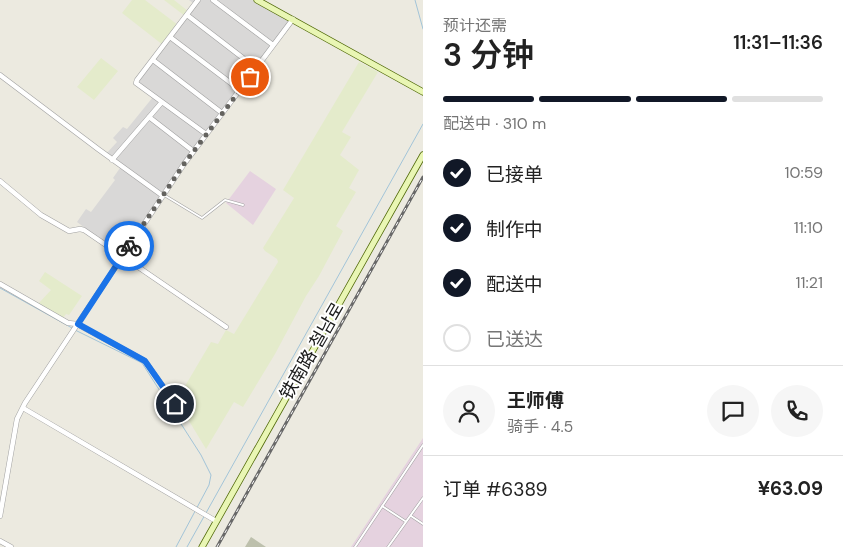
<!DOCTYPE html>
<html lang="zh">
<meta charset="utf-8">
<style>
body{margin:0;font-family:"DM Sans","Noto Sans SC","Noto Sans KR",sans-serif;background:#f6f6f6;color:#222;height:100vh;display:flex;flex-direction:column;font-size:19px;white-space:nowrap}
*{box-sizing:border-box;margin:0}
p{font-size:16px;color:#767676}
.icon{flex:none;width:28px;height:28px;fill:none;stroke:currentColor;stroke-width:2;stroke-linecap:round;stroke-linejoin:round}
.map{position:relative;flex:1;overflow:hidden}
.sheet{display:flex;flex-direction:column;background:#fff;width:420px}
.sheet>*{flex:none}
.pin{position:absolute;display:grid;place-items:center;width:42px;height:42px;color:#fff;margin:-21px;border:2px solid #fff;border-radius:50%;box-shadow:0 1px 5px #0007}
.courier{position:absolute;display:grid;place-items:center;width:50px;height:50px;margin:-25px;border:4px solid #1a73e8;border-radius:50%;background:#fff;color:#222;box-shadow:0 1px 6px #0007}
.overview em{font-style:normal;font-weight:600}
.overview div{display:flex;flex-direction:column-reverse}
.overview{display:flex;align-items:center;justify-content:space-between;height:85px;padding:0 20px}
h1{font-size:32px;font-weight:600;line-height:38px}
.bar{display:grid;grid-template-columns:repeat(4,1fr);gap:8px 5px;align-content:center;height:60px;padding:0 20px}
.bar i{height:6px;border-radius:4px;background:#e0e0e0}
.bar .on{background:#111827}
.bar p{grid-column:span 4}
.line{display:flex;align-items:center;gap:12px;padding:0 20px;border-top:1px solid #e0e0e0}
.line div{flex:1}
.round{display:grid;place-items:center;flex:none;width:52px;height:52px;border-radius:26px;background:#f6f6f6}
ol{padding:0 20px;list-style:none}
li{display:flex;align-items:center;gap:15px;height:55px}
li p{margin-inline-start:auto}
li .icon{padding:5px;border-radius:50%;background:#111827;color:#fff;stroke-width:4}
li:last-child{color:#767676}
li i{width:28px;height:28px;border:2px solid #e0e0e0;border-radius:50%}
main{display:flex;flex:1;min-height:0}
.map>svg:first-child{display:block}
.residential{fill:#d9d8d7}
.industrial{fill:#e5d2df}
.construction{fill:#bdc0ac}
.farmland{fill:#e4ebcb}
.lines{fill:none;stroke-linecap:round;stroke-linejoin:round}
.stream{stroke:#a2c4d8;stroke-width:1}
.lane-casing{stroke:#a1a1a1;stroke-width:3}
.street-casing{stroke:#a1a1a1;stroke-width:5.5}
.secondary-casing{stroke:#516a09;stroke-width:7}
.lane{stroke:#fff;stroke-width:2}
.street{stroke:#fff;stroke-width:4.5}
.secondary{stroke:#e9f6b4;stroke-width:5.5}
.rail-casing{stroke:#686868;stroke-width:3}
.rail{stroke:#fff;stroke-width:1;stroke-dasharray:4;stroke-linecap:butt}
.done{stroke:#64635f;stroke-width:5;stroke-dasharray:0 9}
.route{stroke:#1a73e8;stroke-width:6}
.labels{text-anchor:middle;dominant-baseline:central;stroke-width:4;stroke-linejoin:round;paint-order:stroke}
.street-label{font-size:18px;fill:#1a1a1a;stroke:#fff}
</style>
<main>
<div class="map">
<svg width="423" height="547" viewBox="0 0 423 547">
<rect width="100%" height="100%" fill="#eceae0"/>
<!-- residential -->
<path class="residential" d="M189,0H252L294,22L201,143L126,256L120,254L77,222L86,209L91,212L115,180L113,178L120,168L104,156L117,142L113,138L123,127L127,129L153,97L136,84L193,3Z"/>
<!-- industrial -->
<path class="industrial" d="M250,171L276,189L253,225L226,203Z
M423,438V547H351Z"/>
<!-- construction -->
<path class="construction" d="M251,537L266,547H245Z"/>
<!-- farmland -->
<path class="farmland" d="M132,0H145L178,25L163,45L122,13Z
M164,0H174L188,11L185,16Z
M101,58L118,71L94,100L77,87Z
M359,62L378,72L342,132L351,137L340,155L359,170L349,188L356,192L336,226L343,231L319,276L306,296L275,354L243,407L234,402L206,449L180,406L178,398L211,342L218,344L226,330L234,334L278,262L277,259L265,251L263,248L294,198L283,190Z
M45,272L82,296L69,315L66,314L63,318L38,304L51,290L39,281Z"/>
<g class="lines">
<!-- stream -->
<path class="stream" d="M415,0L423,29
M0,288L72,328
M75,330L142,363L201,455L211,475L209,485L176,547
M187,547L423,124"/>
<defs>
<path id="lane" d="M164,195L202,218L225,200L243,205
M382,506L405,521
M411,516L423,524
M355,547L423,445
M388,547L423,498"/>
<path id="street" d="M198,0L137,80L136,83L206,134
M213,0L273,45
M187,15L256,68
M170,37L240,90
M153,60L222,113
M0,75L98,149L163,196
M149,117L193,151
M112,160L162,102
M0,181L41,215L69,231L80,229L84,230L226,327
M0,284L68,323L77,324L145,361L175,403
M23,408L216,521
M0,516L17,419L25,403L184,164L293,19
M0,541L11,547"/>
<path id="secondary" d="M257,0L423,92
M202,547L423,155"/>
</defs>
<!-- lane casing -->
<use href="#lane" class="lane-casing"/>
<!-- street casing -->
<use href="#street" class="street-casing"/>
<!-- secondary casing -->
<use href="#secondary" class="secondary-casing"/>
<!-- lane -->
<use href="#lane" class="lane"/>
<!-- street -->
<use href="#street" class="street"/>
<!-- secondary -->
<use href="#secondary" class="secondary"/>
<defs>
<path id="rail" d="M217,547L423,177"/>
</defs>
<!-- rail casing -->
<use href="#rail" class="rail-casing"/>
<!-- rail -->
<use href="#rail" class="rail"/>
</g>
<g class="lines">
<!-- done -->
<path class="done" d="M129,246L184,164L250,77"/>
<!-- route -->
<path class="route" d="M129,246L78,324L145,361L175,404"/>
</g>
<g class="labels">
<!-- street labels -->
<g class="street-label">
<text transform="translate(312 351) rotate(-60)">铁南路 철남로</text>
</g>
</g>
</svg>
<div class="pin" style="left:250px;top:77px;background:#ea580c"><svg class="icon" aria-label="bag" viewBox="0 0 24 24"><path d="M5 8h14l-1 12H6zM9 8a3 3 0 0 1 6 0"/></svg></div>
<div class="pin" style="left:175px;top:404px;background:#1f2937"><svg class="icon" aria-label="home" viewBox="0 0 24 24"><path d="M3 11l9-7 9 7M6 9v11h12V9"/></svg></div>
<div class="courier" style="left:129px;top:246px"><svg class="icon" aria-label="bike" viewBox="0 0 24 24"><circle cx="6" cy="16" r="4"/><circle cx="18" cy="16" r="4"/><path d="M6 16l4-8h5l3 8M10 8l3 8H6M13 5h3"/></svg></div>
</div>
<section class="sheet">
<div class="overview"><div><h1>3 分钟</h1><p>预计还需</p></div><em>11:31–11:36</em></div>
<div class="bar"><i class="on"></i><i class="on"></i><i class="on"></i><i></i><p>配送中 · 310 m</p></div>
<ol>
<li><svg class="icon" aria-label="check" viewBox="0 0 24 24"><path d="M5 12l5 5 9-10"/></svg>已接单<p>10:59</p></li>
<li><svg class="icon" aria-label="check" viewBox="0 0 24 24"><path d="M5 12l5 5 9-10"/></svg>制作中<p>11:10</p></li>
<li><svg class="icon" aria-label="check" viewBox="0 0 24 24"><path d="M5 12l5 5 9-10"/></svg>配送中<p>11:21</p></li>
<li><i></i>已送达</li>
</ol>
<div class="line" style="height:90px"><a class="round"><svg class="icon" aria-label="person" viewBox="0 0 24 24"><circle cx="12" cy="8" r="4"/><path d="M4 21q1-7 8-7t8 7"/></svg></a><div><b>王师傅</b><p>骑手 · 4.5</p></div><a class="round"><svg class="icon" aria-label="chat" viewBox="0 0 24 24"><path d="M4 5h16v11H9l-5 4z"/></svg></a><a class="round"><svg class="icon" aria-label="phone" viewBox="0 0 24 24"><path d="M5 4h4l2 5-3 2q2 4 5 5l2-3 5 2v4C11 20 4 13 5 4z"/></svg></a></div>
<div class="line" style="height:65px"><div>订单 #6389</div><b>¥63.09</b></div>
</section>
</main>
